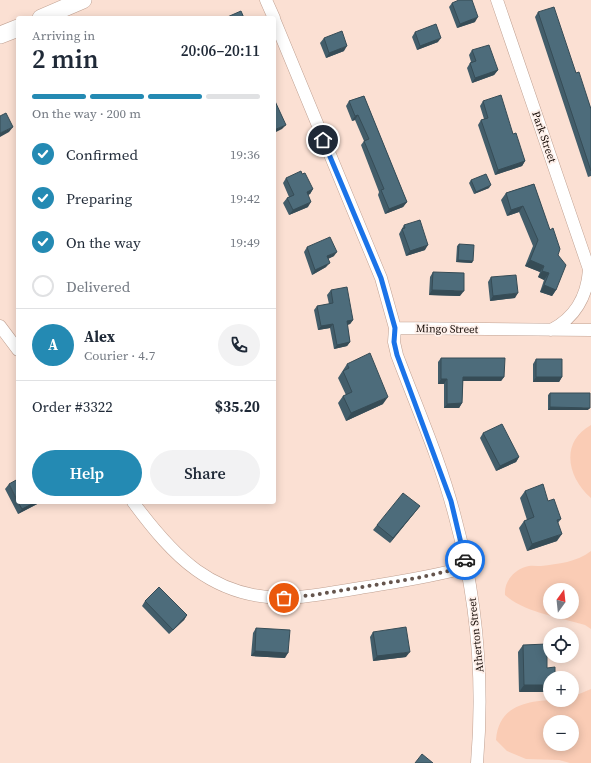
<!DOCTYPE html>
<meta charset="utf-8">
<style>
body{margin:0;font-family:"Source Serif 4",serif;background:#f2f2f3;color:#1f2937;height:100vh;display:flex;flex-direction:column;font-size:15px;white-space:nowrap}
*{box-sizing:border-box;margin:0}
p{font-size:13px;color:#747a83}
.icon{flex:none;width:22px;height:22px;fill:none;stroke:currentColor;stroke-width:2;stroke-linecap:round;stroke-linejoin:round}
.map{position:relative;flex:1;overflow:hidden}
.side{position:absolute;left:16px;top:16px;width:260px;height:488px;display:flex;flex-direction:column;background:#fff;border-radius:4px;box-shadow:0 2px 10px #0003}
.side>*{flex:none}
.needle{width:26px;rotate:15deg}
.fabs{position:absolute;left:543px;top:583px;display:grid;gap:8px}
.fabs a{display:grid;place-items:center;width:36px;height:36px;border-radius:50%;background:#fff;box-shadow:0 2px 10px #0003;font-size:20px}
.pin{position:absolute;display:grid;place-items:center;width:34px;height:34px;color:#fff;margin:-17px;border:2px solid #fff;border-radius:50%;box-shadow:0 1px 4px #0007}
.courier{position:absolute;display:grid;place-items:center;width:40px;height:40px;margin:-20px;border:3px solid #1a73e8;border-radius:50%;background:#fff;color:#222;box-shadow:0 1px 5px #0007}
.summary em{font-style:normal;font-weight:600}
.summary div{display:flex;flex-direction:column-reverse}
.summary{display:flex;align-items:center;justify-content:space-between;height:68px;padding:0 16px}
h1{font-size:26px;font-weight:600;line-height:30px}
.bar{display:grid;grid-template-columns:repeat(4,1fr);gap:6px 4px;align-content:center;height:48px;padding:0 16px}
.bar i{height:5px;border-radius:3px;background:#e0e1e3}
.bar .current{background:#248ab3}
.bar p{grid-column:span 4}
.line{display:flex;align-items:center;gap:10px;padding:0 16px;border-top:1px solid #e0e1e3}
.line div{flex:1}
.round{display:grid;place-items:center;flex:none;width:42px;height:42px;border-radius:21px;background:#f2f2f3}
ol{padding:0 16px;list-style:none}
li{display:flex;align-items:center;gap:12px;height:44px}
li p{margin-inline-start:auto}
li .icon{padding:4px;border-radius:50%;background:#248ab3;color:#fff;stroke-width:4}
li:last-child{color:#747a83}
li i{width:22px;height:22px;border:2px solid #e0e1e3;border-radius:50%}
.primary-button{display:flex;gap:8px;margin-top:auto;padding:8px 16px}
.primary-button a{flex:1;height:46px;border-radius:24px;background:#248ab3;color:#fff;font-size:16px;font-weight:600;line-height:46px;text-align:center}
.primary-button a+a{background:#f2f2f3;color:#1f2937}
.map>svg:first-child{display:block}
.green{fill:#faccb5;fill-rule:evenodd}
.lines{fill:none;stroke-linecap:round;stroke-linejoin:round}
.minor-casing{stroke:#c0a192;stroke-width:13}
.secondary-casing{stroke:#c0a192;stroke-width:18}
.minor{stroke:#fff;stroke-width:12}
.secondary{stroke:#fff;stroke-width:17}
.wall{fill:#425d6a}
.shaded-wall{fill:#364c56}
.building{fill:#4d6c7b;stroke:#364c56}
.done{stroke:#65554d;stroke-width:4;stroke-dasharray:0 7.2}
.route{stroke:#1a73e8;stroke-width:5}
.labels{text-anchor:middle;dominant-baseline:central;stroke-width:3.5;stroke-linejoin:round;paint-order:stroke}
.street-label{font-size:11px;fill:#140a05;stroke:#fef0ea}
</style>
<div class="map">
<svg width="591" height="763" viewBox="0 0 591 763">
<rect width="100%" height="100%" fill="#fbe0d3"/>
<!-- green -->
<path class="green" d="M591,425V498C567,477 560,442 591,425Z
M591,551V629L585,625C561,618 523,612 505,595C504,582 513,571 525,567C530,565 536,566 541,566C558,564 577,562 591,551ZM550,590H572V612H550Z
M591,689V763H570L559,760L526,759L507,751L496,740C499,698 541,700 572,700V697ZM550,722H572V744H550Z"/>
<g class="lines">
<defs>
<path id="minor" d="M266,0L274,18
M497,0L591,275
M274,19L381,278L395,328L394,342L397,355C417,408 441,462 455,517C477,598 484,680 477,763
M0,326L18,350
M395,328L591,330
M551,330C575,318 587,296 589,270
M133,502C173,556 212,598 285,598C310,597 335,592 360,588C396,582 432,577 467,567"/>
<path id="secondary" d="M41,18L83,0
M0,35L18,28"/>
</defs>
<!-- minor casing -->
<use href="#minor" class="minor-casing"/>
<!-- secondary casing -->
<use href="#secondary" class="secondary-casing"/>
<!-- minor -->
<use href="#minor" class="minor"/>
<!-- secondary -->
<use href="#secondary" class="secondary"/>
</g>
<!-- wall -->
<path class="wall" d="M452,3L475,22L457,28L449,7Z
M538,12L576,73L591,109V176L588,177L535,17Z
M415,32L438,42L417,50L412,37Z
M324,38L344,51L326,58L320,43Z
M472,50L498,70L494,75L472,83L467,68L470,63L471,62L469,55Z
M364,96L407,202L403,207L385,214L378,195L379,192L361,145L364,141L355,120L352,121L346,106L349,101Z
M483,101L513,134L525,161L522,166L495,175L478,125L481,120L484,119L480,106Z
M286,178L313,189L310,194L308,195V207L289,215L283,203L287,198L289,197L283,183Z
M471,180L489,188L474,194L469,183Z
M534,184L558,255L556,290L552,296L540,292L544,280L538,277L540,272L525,266L533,246L519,212L507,216L501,200L506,193Z
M404,225L425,250L406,256L399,234Z
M459,244L472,263L456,262L457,246Z
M307,247L334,256L328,259L326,267L312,275L304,252Z
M433,272L460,296L429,295L430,277Z
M491,277L515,298L490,301L488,282Z
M331,290L353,320L350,324L347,325L350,342L347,346L334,349L330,328L318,330L314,310L317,306L329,304L327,295Z
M441,358L504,377L501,381H463L462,403L459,408H444V384H438V362Z
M536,359L562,377L559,382H533V364Z
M347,364L383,404L346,421L338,403L343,396L346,395L338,378Z
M550,393L588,410H548V395Z
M483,433L519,457L516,462L496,471L480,438Z
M9,484L18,502H41L18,514L5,489Z
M525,491L548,501L561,519L558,523L557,541L527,551L519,528L524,521L527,520L520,498Z
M420,506L390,543L373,530L377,525Z
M145,601L187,615L184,620L169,634L142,606Z
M256,628L285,658L251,656L253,633Z
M373,632L406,657L373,661L370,637Z
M523,645L547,668L519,692L518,652Z"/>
<!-- shaded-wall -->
<path class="shaded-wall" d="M478,17L475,22L457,28L460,24Z
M441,38L438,42L417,50L420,46Z
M347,46L344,51L326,58L329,53Z
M498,70L494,75L472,83L475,78Z
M358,115L355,120L352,121L355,116Z
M286,125L282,129L274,133V130Z
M13,127L9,132L0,137V133Z
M525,161L522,166L495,175L498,170Z
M491,185L489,188L474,194L476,192Z
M313,189L310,194L303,197L307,192Z
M311,202L308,207L289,215L293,210Z
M407,202L403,207L385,214L389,209Z
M523,206L519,212L507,216L511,210Z
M428,245L425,250L406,256L410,251Z
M337,252L334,256L323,261L327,256Z
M458,260L473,261L472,263L456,262Z
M530,260L544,266L540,272L525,266Z
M330,263L326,267L312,275L315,270Z
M542,271L549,273L544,280L538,277Z
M544,285L556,290L552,296L540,292Z
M432,290L464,291L460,296L429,295Z
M518,293L515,298L490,301L493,296Z
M353,320L350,324L344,326L347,321Z
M333,324L330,328L318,330L321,326Z
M350,342L347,346L334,349L337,345Z
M463,377H504L501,381H460Z
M536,377H562L559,382H533Z
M441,379H447L444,384H438Z
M388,397L383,404L346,421L351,413Z
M462,403L459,408H444L447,404Z
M550,407L590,408L588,410H548Z
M519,457L516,462L496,471L500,466Z
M36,502H41L18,514L22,509Z
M420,506L416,511L390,543L393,538Z
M562,534L557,541L527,551L532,544Z
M187,615L184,620L169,634L173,630Z
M255,651L288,653L285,658L251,656Z
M410,652L406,657L373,661L377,656Z
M524,685H550V692H519Z"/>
<!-- building -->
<path class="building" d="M459,0H472L478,17L460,24L452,3Z
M554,7L576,73L579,72L591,109V171L538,12Z
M241,11L244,18H225Z
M436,24L441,38L420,46L415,32Z
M342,31L347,46L329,53L324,38Z
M489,45L498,70L475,78L470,63L476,61L472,50Z
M501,95L513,134L516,133L525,161L498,170L481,120L488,118L483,101Z
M364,96L407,202L389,209L381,190L384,189L364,141L369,139L358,115L355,116L349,101Z
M274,99L286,125L274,130Z
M6,113L13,127L0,133V116Z
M301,171L302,174L305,173L313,189L307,192L311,202L293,210L287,198L294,195L286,178Z
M486,174L491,185L476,192L471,180Z
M534,184L550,230L553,228L560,249L558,255L566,265L556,290L544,285L549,273L542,271L544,266L530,260L538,240L523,206L511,210L506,193Z
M420,220L428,245L410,251L402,229L405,228L404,225Z
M330,237L337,252L327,256L330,263L315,270L307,247Z
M459,244L474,245L473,261L458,260Z
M433,272L464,273V291L432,290Z
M516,275L518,293L493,296L491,277Z
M347,287L353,320L347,321L350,342L337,345L333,324L321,326L317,306L333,303L331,290Z
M370,353L388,397L351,413L343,396L352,392L343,371L349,368L347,364Z
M441,358H505L504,377H463L462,403L447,404V379H441Z
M536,359H562V377H536Z
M550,393H590V408L550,407Z
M502,424L519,457L500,466L483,433Z
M18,479V502L9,484Z
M543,484L548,501L554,499L561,519L557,520L562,534L532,544L524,521L534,517L525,491Z
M403,493L420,506L393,538L377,525Z
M18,502H36L22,509Z
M159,587L187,615L173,630L145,601Z
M406,627L410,652L377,656L373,632Z
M256,628L290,630L288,653L255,651Z
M547,644V668L555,667V678H550V685H524L523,645Z
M422,754L433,763H415Z"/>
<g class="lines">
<!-- done -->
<path class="done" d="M284,598L314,595L417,578L467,567L465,560"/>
<!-- route -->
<path class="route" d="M323,140L381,278L395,328L394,342L397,355L451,501L465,560"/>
</g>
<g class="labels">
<!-- street labels -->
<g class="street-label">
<text transform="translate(544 137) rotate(71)">Park Street</text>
<text transform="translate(447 329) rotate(1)">Mingo Street</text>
<text transform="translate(476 635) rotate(-96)">Atherton Street</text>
</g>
</g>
</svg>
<div class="fabs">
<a><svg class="needle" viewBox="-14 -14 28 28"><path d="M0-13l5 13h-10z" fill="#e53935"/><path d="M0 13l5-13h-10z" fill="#747a83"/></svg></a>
<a><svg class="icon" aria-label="locate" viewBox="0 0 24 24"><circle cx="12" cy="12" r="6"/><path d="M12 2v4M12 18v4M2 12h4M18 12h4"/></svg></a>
<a>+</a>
<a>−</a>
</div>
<div class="pin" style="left:284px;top:598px;background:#ea580c"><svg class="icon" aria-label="bag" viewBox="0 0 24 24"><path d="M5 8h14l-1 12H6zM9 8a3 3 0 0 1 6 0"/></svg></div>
<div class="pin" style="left:323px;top:140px;background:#1f2937"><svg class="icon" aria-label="home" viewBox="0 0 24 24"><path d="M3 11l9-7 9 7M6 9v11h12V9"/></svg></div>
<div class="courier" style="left:465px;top:560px"><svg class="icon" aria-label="car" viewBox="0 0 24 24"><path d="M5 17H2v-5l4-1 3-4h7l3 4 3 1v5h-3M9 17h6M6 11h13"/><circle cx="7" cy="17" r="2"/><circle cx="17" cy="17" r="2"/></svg></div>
<section class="side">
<div class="summary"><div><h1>2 min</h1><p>Arriving in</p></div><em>20:06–20:11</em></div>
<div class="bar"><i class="current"></i><i class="current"></i><i class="current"></i><i></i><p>On the way · 200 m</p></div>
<ol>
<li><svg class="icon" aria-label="check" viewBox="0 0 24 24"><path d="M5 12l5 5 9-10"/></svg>Confirmed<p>19:36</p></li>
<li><svg class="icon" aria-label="check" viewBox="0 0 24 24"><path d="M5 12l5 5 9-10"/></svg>Preparing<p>19:42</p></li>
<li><svg class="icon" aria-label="check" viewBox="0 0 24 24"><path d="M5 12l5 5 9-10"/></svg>On the way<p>19:49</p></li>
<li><i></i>Delivered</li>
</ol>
<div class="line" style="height:72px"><b class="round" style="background:#248ab3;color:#fff">A</b><div><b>Alex</b><p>Courier · 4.7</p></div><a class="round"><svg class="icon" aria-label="phone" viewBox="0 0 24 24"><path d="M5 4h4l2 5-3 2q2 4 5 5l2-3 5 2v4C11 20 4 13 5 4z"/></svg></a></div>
<div class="line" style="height:52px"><div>Order #3322</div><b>$35.20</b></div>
<div class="primary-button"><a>Help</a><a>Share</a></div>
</section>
</div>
